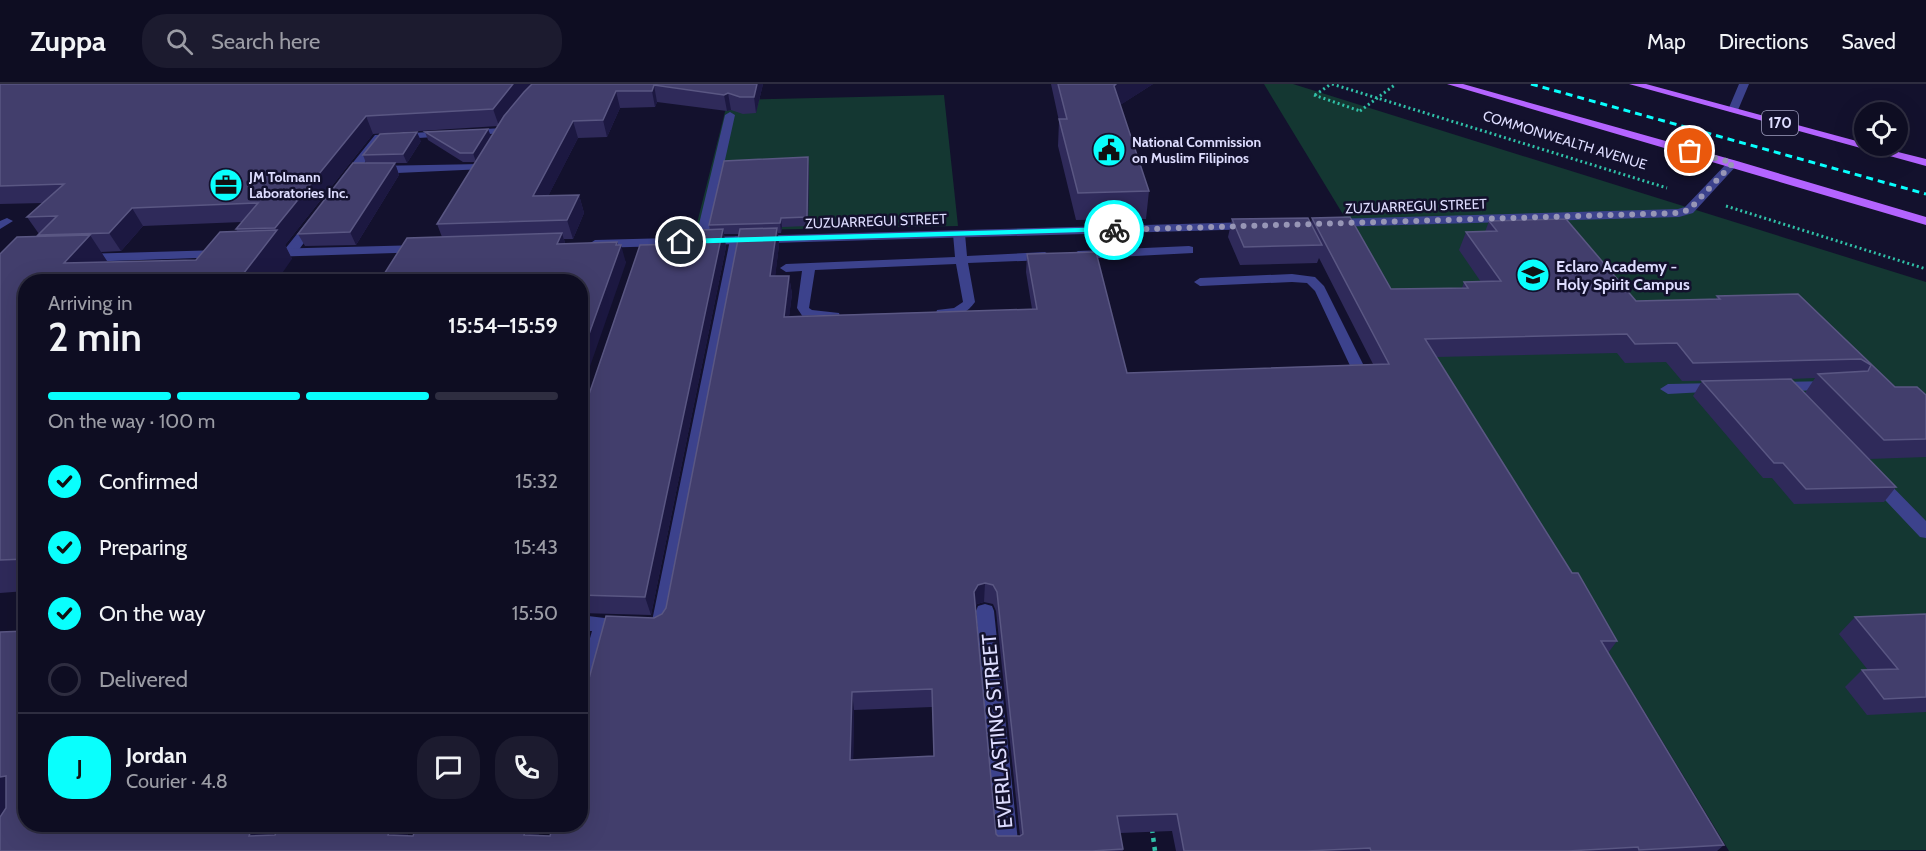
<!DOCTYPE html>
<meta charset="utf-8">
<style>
body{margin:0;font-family:Cabin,sans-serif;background:#1c1b2f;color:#f1f3f6;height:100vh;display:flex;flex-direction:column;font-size:22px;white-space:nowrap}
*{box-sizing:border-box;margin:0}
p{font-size:20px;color:#9b9ca5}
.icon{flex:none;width:33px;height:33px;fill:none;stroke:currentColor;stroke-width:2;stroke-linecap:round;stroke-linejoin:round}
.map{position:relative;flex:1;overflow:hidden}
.drawer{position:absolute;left:18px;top:190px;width:570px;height:558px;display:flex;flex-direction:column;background:#0e0d22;border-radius:24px;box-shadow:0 6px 24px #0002,0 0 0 2px #2e2d40}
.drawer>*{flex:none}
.tools{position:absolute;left:1854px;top:18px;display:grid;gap:12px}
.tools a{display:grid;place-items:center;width:54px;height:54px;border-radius:50%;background:#0e0d22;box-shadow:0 6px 24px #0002,0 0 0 2px #2e2d40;font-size:30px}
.pin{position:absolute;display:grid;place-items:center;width:51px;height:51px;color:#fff;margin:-26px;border:3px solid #fff;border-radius:50%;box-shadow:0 2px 6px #0007}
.courier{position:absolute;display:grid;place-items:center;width:60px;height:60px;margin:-30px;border:4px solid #09fffd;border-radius:50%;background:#fff;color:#222;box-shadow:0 2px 8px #0007}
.headline em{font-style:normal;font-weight:600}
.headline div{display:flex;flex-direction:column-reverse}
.headline{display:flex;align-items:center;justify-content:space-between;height:102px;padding:0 30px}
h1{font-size:39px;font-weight:600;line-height:45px}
.bar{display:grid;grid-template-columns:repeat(4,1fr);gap:9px 6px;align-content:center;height:72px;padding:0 30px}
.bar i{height:8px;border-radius:4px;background:#2e2d40}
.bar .selected{background:#09fffd}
.bar p{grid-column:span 4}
.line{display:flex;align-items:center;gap:15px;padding:0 30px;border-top:2px solid #2e2d40}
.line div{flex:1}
.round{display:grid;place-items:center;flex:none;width:63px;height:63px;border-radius:24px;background:#1c1b2f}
ol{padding:0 30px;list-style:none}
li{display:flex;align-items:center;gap:18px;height:66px}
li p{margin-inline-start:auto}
li .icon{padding:6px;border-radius:50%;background:#09fffd;color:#111;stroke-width:4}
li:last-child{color:#9b9ca5}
li i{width:33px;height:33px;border:3px solid #2e2d40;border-radius:50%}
header{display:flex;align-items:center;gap:36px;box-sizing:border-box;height:84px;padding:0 30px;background:#0e0d22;border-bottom:2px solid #2e2d40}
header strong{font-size:28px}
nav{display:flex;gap:33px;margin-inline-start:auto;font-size:21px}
.search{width:420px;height:54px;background:#1c1b2f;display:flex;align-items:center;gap:15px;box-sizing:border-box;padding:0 21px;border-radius:24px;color:#9b9ca5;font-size:22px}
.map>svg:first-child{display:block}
.green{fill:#143732}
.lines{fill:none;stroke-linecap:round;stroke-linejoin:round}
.path-far1{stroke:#30c1a8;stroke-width:3;stroke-dasharray:2 3;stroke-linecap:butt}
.path{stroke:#30c1a8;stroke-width:4.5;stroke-dasharray:4 5;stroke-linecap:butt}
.service{fill:#3c428c;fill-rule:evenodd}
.pedestrian{fill:#3c428c;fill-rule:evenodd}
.minor{fill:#3c428c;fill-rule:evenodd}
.primary{fill:#b464ff;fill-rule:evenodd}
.rail{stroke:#09fffd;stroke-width:3;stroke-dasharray:7 5;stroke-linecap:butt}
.path-bridge{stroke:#30c1a8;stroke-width:3;stroke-dasharray:2 3;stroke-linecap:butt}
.wall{fill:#2f2a5a;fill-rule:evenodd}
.shaded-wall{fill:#1c1841}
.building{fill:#423e6c;stroke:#5a5783;stroke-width:1.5;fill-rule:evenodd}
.route{fill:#09fffd}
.done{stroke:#9796b6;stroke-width:6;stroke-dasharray:0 10.8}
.labels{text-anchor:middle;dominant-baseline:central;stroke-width:5;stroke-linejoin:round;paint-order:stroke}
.far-street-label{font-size:14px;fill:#deddff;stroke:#13112d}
.far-poi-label{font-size:14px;font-weight:bold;fill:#deddff;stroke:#13112d;text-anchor:start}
.shield{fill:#13112d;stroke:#a1a0c0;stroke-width:1.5}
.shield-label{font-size:15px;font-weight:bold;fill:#deddff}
.poi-label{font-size:16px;font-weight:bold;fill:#deddff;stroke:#13112d;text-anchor:start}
.near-street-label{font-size:20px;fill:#deddff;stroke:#13112d}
</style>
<header>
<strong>Zuppa</strong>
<div class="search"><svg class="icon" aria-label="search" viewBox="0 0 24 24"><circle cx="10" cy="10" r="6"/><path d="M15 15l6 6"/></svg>Search here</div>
<nav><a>Map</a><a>Directions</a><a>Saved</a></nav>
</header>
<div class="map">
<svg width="1926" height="767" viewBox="0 0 1926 767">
<rect width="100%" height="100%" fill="#13112d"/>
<!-- green -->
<path class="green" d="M1264,0H1293L1926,198V766L1729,767Z
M944,11L958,142L695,147L728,16Z"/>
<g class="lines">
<!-- path-far1 -->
<path class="path-far1" d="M1332,0L1667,104
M1314,11L1360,27
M1315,11L1331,0
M1726,122L1926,185"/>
<!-- path -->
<path class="path" d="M1152,745L1155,767"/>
<!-- service -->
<path class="service" d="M1739,0H1749L1738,26L1730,28L1728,26Z
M730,28L735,31L707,157L701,161L695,157L725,31Z
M7,134L13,137L0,145V137Z
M959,147L965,150L967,172L1045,168L1051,172L1045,176L968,179L975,218C966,231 953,235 937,232L936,229L937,226L954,224L963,218L956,180L815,186L809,224L812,226L839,229L840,232L839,235L834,236L803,233L797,224L802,187L786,188L780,184L786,180L955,173L953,150Z
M736,152L742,156L669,542L666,547L660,549L654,547L651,542L730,156Z
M1189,162L1193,163V169L1078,175L1072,171L1078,167Z
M1292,190L1315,193L1324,202L1367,288L1365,291H1355L1353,288L1315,207L1307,199L1292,198L1200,202L1194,198L1200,194Z"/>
<!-- pedestrian -->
<path class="pedestrian" d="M503,44L507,45V49L382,56L349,99H341L339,96L375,51Z
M481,80L487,83L485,85L375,90L369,86L375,82Z
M313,134L317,135L319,138L317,141L295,171H285L283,168L285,165L309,135Z
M985,520L992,522L994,527L1019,767H997L976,527L978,522Z
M580,531L621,536L624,541L621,546L610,548L590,631L587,637L580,640V590L592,547H580Z"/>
<!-- minor -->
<path class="minor" d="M1733,76L1739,79L1737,81L1693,129L1679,133L1332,143L1326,139L1332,135L1678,125L1685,123L1729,77Z
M1253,138L1259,142L1257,145L595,164L589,160L595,156Z
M422,161L428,165L427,168L268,173L261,169L268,165Z
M221,166L228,170L226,173L82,178L75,174L82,170Z
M1832,297L1837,299L1840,302L1837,305L1777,308L1769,303L1777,298Z
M1718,299L1726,304L1723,307L1668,310L1660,305L1668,300Z
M1875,389L1881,391L1926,437V454L1920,453L1869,399L1867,395L1869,391Z"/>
<!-- primary -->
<path class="primary" d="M1447,0H1463L1737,77L1926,133V141Z
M1629,0H1646L1864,59V62H1874L1926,75V82Z"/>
<!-- rail -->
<path class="rail" d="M1531,0L1926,110"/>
<!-- path-bridge -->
<path class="path-bridge" d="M1360,27L1396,0"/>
</g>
<!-- wall -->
<path class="wall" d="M0,0H763L756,29L743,30L731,26L727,27L657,18L655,23L620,24L607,53L578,54L548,112L579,111L584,129L573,155H564L565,160L617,158L626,179L442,153L437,140L498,42L373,50L285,161L292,175L26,198V507L0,509V170L39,152L38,151L39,150L27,133L43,119L0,120ZM242,138L236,145L237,147L196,176L107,178L101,168L121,167L143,142Z
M1051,0H1153L1120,21L1149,107L1146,135L1076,136L1058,62L1059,37Z
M488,45L491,53L476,78H463L428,56L425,48Z
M421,57L407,79H395L399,91L356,161L305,162L298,150L366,79L363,71Z
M809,82L808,142L782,143L781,149H778L779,161L775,192H789L792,210L789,232L1032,225L1026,188L1027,170L1127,289L1373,280L1319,174L1317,179L1240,181L1228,153L1232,135L1311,139L1312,134L1391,205L1462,204L1464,198H1481L1459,166L1466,148H1485L1489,137L1636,217L1716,215L1717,212L1798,210L1895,303L1926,311V373L1869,375L1805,309L1815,294L1791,295L1896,403L1884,418L1794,420L1772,394H1763L1693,312L1702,297L1766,296L1682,297L1666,278L1625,279L1617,269L1436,273L1572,489L1617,557L1608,569L1724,761L1717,767H1176L1172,747L1120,749L1123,767H0L26,741H277L273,751L410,741L407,752H413L417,741H541L538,752H550L654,534L662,530L666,524L739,150H724L726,163L651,531L580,529V327L584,325L684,160L699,157L710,146L709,141ZM984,518L993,520L996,527L1020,752H998L996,750L975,524L977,520ZM932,623L934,672L853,676L854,626Z
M1926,530V628L1867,631L1845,603L1862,586H1868L1839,550L1855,533Z"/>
<!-- shaded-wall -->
<path class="shaded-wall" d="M513,0H538L499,42L493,25Z
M757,0H763L756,29L754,13Z
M1116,0H1153L1111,27L1114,2Z
M654,1L657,18L655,23L652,7Z
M616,7L620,24L607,53L603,36Z
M728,9L731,26L727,27L724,11Z
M366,32L373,50L285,161L292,175L276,198H237L276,147L275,144Z
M573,37L578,54L539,130L533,112Z
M488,45L491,53L476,78L473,69Z
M417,48L421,57L407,79L403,70Z
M808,73L809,82L808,142L807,133Z
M395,79L399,91L356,161L350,148Z
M579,111L584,129L573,155L567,136Z
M132,124L143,142L121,167L109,149Z
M781,134L782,143L781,149L780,139Z
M777,144L779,161L773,211L770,192Z
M723,145L726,163L651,531L645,513Z
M562,149L567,167L557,160Z
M90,151L109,180L64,179Z
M617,158L619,167L621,161L626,179L580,311V275Z
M789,192L792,210L787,251L784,233Z
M985,499L984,518L977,520L974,527V508L978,501Z
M582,531L589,549L580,580V534Z
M852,608L854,626L853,694L850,676Z
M6,692L26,708L0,736V693Z
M253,741H277L266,767L249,752Z
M391,741H410L402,767L388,751Z
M527,741H541L535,767L524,751Z"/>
<!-- building -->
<path class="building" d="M0,0H513L493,25L366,32L275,144L236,145L258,119L132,124L109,149L38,151L57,132L27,133L64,100L0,102Z
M532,0H757L754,13H740L728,9L724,11L654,1L652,7H616L603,36L573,37L533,112L579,111L567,136L437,140L504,32L524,8Z
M1058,0H1116L1114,2L1149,107L1078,109L1059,35H1067Z
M488,45L473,69H460L425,48Z
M417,48L403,70L363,71L380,50Z
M808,73L807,133L781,134L780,139L709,141L724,77Z
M353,79H395L350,148L298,150Z
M1350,133L1391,205L1468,204L1464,198L1501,197L1466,148L1497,147L1489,137L1566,135L1636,217L1720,215L1717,212L1798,210L1895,303H1917L1926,311V355L1884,356L1818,290L1868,287L1871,281L1861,275L1693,279L1677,259L1635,260L1627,250L1425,255L1572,489H1578L1617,557H1601L1724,761L1639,766L1638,763L1568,767H1371L1370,764L1307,767H1184L1177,730L1117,732L1123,765L1092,767H0V733L6,724V692L0,693V548L26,547V741H253L249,752L275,751L279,741H391L388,751L413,752L417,741H527L524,751L550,752L553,741H580V620L584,613L606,532L654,534L662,530L666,524L740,145L777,144L770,192H789L784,233L1037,225L1027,170L1096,168L1127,289L1389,280L1312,134ZM985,499L993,501L997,508L1023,750L1020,752H998L996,750L974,508L978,501ZM932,605L934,672L850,676L852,608Z
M1308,134L1322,161L1244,163L1232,135Z
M723,145L645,513L580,511V327L584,325L640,161L684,160L685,157H699L701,146Z
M277,146L237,198H26V475L0,476V170L17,153L90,151L64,179L196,176L220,148Z
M562,149L557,160L617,158L616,161H621L580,275V198H379L407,154Z
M1791,295L1896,403L1806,405L1783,379H1774L1702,297Z
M1926,530V613L1884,615L1862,586L1898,585L1855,533Z"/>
<!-- route -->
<path class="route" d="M1114,143L1117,144V147L681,160L677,158L681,155Z"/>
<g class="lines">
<!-- done -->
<path class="done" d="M1114,146L1678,129L1689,126L1733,79L1690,67"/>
</g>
<!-- icons -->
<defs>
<symbol id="civic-disc" viewBox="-11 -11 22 22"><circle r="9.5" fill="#09fffd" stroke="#13112d"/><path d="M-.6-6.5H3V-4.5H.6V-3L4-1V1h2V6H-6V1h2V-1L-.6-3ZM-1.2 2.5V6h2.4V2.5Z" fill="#111"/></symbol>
<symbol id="office-disc" viewBox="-11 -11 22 22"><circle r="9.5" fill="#09fffd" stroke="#13112d"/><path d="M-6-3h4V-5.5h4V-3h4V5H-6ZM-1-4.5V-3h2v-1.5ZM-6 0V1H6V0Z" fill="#111"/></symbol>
<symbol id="school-disc" viewBox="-11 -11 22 22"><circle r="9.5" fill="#09fffd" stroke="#13112d"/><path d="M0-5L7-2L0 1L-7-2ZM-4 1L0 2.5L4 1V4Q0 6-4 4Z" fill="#111"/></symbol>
</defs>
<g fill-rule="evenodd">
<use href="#civic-disc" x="1090" y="47" width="38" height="38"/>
<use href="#office-disc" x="207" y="82" width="38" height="38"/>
<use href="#school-disc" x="1514" y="172" width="38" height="38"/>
</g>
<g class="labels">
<!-- far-street labels -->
<g class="far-street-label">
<text transform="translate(1565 56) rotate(17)">COMMONWEALTH AVENUE</text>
<text transform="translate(1416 122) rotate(-2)">ZUZUARREGUI STREET</text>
<text transform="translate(876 137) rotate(-2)">ZUZUARREGUI STREET</text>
</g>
<!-- far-poi labels -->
<g class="far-poi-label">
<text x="1132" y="58">National Commission<tspan x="1132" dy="16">on Muslim Filipinos</tspan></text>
<text x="249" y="93">JM Tolmann<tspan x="249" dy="16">Laboratories Inc.</tspan></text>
</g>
<!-- shield labels -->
<rect class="shield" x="1762" y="27" width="36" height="24" rx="4.5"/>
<g class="shield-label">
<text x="1780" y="39">170</text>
</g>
<!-- poi labels -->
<g class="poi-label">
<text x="1556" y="182">Eclaro Academy -<tspan x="1556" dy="18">Holy Spirit Campus</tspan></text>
</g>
<!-- near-street labels -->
<g class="near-street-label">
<text transform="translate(997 647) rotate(-95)">EVERLASTING STREET</text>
</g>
</g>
</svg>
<div class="tools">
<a><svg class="icon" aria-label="locate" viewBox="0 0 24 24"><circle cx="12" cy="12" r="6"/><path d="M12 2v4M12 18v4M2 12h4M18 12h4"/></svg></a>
</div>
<div class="pin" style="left:1690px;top:67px;background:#ea580c"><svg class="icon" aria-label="bag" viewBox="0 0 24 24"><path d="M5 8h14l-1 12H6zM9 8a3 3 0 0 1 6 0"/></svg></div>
<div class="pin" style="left:681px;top:158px;background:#1f2937"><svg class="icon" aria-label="home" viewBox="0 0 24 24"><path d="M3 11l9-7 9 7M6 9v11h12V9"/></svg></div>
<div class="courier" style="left:1114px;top:146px"><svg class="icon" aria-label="bike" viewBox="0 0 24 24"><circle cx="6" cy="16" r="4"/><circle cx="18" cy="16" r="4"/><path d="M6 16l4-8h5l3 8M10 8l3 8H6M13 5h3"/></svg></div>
<section class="drawer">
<div class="headline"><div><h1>2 min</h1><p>Arriving in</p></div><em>15:54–15:59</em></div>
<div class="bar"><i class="selected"></i><i class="selected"></i><i class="selected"></i><i></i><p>On the way · 100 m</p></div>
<ol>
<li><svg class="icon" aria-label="check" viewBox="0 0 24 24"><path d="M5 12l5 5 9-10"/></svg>Confirmed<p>15:32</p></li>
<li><svg class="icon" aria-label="check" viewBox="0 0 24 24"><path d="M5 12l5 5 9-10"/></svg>Preparing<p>15:43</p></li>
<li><svg class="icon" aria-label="check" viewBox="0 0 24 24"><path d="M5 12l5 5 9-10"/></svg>On the way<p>15:50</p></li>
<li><i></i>Delivered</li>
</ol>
<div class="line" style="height:108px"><b class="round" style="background:#09fffd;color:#111">J</b><div><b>Jordan</b><p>Courier · 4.8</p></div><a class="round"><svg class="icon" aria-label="chat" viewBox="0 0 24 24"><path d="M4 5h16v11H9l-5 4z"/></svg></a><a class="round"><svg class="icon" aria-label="phone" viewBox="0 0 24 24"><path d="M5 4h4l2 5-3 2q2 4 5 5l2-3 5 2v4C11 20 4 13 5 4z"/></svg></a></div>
</section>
</div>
